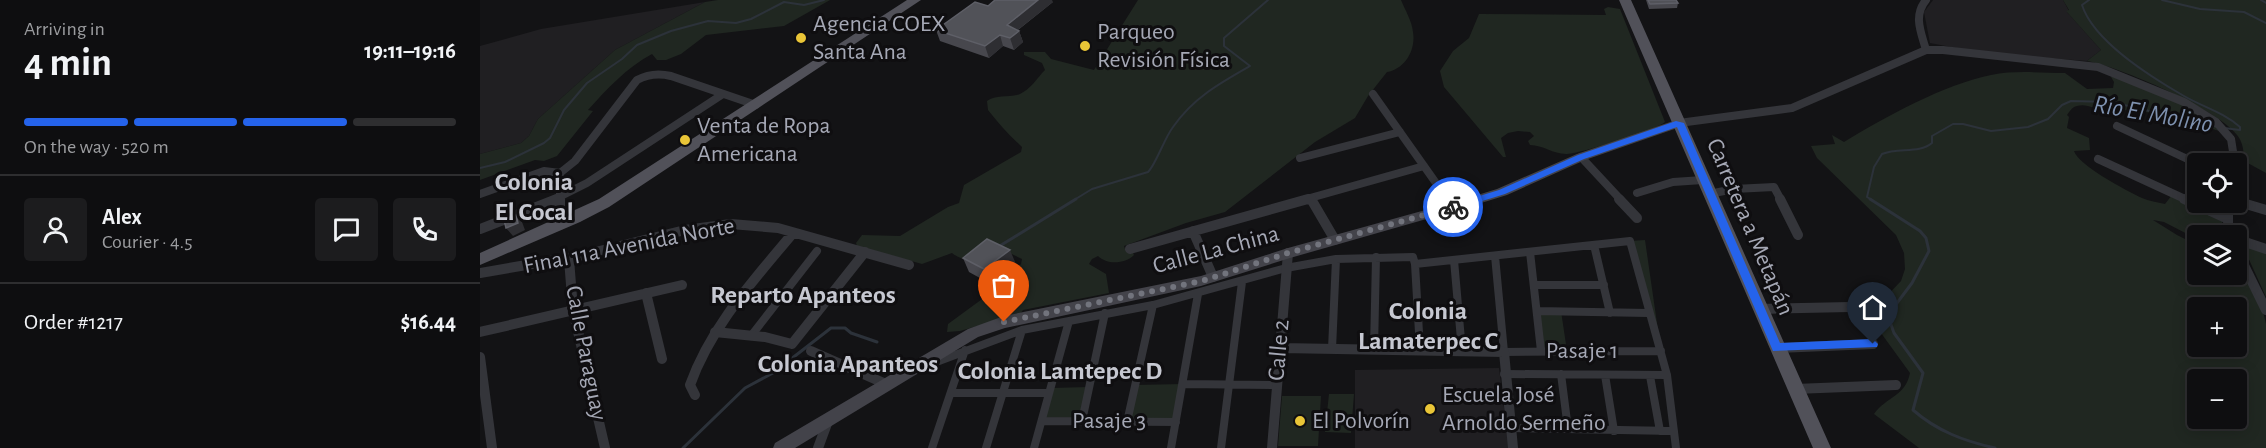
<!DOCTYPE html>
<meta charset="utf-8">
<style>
body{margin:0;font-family:"Alegreya Sans",sans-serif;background:#1c1c1e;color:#f1f3f6;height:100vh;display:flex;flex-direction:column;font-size:22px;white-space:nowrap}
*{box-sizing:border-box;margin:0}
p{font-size:20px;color:#9b9c9f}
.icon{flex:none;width:33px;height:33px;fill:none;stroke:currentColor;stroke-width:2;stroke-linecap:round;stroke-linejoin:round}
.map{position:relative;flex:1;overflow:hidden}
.panel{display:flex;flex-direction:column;background:#0e0e10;width:480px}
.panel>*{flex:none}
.tools{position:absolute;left:1707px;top:153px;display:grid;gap:12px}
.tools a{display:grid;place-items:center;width:60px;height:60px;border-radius:6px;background:#0e0e10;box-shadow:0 3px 15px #0003,0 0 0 2px #2e2e30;font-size:30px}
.pin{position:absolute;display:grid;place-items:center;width:51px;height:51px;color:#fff;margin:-62px -26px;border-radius:50% 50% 50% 0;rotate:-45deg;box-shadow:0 0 6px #0007}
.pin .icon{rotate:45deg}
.courier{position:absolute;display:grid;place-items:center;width:60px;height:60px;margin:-30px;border:4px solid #2563eb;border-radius:50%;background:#fff;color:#222;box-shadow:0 2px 8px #0007}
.summary em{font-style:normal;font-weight:600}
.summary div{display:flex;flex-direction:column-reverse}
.summary{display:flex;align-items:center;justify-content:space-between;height:102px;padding:0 24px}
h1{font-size:39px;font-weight:600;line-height:45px}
.bar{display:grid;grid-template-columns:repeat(4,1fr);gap:9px 6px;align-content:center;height:72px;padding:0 24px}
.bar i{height:8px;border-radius:4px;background:#2e2e30}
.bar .selected{background:#2563eb}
.bar p{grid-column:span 4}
.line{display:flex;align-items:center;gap:15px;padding:0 24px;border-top:2px solid #2e2e30}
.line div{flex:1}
.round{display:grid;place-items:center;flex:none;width:63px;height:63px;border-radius:6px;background:#1c1c1e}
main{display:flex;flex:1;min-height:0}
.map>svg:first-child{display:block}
.built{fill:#201f22}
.green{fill:#202721;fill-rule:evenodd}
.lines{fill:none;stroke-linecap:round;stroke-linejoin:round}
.stream-far1{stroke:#2c323a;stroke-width:2}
.stream{stroke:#2c323a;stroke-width:3}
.pedestrian{stroke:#34353a;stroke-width:8}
.minor-far1{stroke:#34353a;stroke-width:8}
.minor{stroke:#34353a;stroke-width:10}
.secondary{fill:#43434a;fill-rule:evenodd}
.primary{fill:#515159;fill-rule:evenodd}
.wall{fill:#47474d}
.shaded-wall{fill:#2e2e32}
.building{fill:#515258;stroke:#5e5f67;stroke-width:1.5}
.route{fill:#2563eb}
.done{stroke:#72747d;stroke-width:6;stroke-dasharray:0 10.8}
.poi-dot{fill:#e9c537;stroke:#0f0e10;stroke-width:2}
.labels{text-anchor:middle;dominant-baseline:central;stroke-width:6;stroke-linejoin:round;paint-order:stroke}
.poi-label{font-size:24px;fill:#a5a8b5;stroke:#0f0e10;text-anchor:start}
.street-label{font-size:24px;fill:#a5a8b5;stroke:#0f0e10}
.water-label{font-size:26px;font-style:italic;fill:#7e91af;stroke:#0f0e10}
.neighbourhood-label{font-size:26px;font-weight:bold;fill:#c6c8d1;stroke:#0f0e10}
</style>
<main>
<section class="panel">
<div class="summary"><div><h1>4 min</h1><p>Arriving in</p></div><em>19:11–19:16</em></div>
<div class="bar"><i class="selected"></i><i class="selected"></i><i class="selected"></i><i></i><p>On the way · 520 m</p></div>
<div class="line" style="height:108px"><a class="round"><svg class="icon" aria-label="person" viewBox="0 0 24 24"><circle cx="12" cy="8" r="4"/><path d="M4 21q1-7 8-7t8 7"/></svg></a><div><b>Alex</b><p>Courier · 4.5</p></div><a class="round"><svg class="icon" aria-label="chat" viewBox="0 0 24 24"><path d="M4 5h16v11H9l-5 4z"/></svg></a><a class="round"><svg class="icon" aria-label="phone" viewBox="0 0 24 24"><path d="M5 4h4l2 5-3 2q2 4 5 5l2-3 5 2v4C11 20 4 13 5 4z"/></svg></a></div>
<div class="line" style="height:78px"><div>Order #1217</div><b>$16.44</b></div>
</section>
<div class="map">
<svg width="1786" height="448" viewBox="0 0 1786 448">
<rect width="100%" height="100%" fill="#131315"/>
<!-- built -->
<path class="built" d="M1453,0H1583L1589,11L1587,12L1621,50L1607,61L1503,53L1450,43L1444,12Z
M225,2L135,50L58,119L49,136L41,143L0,154V46L61,29Z
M1019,368L1029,448H875V370Z"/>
<!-- green -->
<path class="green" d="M238,0H350L304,26L226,35L201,54L186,60H177L172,54C146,68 127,89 108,110L113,111L77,156L64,161L55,160L0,180V154L41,143L49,136L58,119L135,50L225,2Z
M658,0H921C925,10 932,21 933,32C936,50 925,69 907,72L888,96L875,118L835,142L745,212L706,223L644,246L645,249L652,251L654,255C645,264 627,265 618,256L612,259L609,264L626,274L629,293L543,310L540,314L480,331L467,332L468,324L509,294L541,264L542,259L523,250C506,256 488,266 472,253L442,264L377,246L376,243L382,235L420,236L468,207L479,203L484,185L541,152L542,147C529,135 518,123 508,110L507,101C516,94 529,98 540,94C551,89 557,78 565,70L562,63L544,55V52H565L571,59L614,70Z
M1583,0H1786V173L1764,161C1764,152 1763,142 1757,135C1739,110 1638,66 1607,61L1621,50L1586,11L1589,10Z
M1128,7L1140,9L1185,122C1176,130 1099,154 1086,154C1073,154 1063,145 1050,145L1048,141L1054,136L1050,132L1038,131L1028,133L1021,138L1026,157H1023L964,87L960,71L973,51L989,38L999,14L1126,15L1124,9Z
M1585,73L1607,89L1633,88L1634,82L1631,77H1634C1671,91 1711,103 1739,131C1702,118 1664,108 1625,110C1615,110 1607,103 1597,106C1592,107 1590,111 1587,115L1589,117L1587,128L1609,138L1610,150L1594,151C1598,165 1647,191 1662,198C1669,201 1677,202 1685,204L1692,195L1742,219L1743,235L1718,236L1717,239L1684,222L1673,220L1697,235L1717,245L1718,274H1756L1757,263L1759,264L1782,307L1786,324V448H1439L1394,414C1407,396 1425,397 1430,373L1401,333L1400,303L1421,281L1425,269L1424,253L1416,235L1337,158L1331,146L1355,144L1352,135L1364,142C1405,117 1465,84 1511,75C1535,70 1561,73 1585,73ZM1718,308H1756V346H1718ZM1718,380H1756V418H1718Z
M1165,240L1181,351L1150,241Z
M1762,244L1786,251V297Z
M1057,311H1081L1087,351H1061Z
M703,384L696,422H647L655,385Z
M609,387L602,421H562L571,388Z
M849,394H874L871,433L845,432Z
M802,396H841L838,446H798Z"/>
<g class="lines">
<!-- stream-far1 -->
<path class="stream-far1" d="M1609,0L1602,5C1614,42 1671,77 1704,96C1723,107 1743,112 1760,127V130
M1682,0L1720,9L1764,12L1786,23
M1781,0L1786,3
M1744,128L1760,130
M0,168L25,162L64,143L70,138L84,110L107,83L142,59L157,45L191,31L228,21L256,23L271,19L304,2L324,5L344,0
M594,200L612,189L668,172C676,164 684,139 693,127C713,98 740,83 770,66L744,46V38L788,0
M1392,200L1387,197L1394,167L1402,154C1418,147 1439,154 1452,143V136L1473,124H1483L1511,131L1548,127L1568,119L1582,105L1591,101L1631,102L1738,127"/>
<!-- stream -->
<path class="stream" d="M1390,199L1440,231L1446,238L1449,251L1432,283L1411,311L1409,319L1414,333L1443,373L1433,410C1457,431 1484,441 1515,448
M518,247L596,199
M203,448L265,388L293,373L351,328H365L371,333L397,342"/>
<!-- pedestrian -->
<path class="pedestrian" d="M1114,245L1130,313
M1050,252L1061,351
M1015,256L1024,352L1181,351
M974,260L982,351
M935,264L940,350
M1055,285H1124
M1057,311L1168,313
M271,336L337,251
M852,349L856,259
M894,350L896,257
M451,364L542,330L673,305L806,268L856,259L933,257L935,264L1150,241L1187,375L1196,448
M1024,374L1187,375
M1081,374L1088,429
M1125,375L1134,431
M1170,376L1180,431
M703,384L796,385
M471,393H569
M562,421L696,422
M602,421L625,313
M647,422L673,305
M1030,428L1194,431
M452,448L485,350
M506,448L542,330
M554,448L589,321
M691,448L718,294
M741,448L762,282"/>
<!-- minor-far1 -->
<path class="minor-far1" d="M1446,0C1433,16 1441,32 1446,50
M893,94L968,200
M1199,123L1312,108L1446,50H1463L1618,67L1704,102L1736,122L1751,139L1755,164
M1637,126L1718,164
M1101,157L1141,200
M820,158L920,132
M1618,159L1707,200
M80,173L95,161L157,80C168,74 179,73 191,76L276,105
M80,173V200
M1157,193L1193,182L1223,180
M0,194L64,171L80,173
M1229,194L1254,189L1294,187L1301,200
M831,198L832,200
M73,200L107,183L243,94
M823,200L944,166"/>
<!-- minor -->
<path class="minor" d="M80,199V225
M831,199L855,240
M967,199L973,207
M1139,199L1157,218
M1300,199L1318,235
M1704,199L1748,219
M1756,201L1786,210
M1748,202V236
M0,229L77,199
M713,231L733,277
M1756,239L1786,249
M650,249L828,199
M1756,249L1786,310
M89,259L93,310L125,448
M0,273L99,256L205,230L251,224L298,228L429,265
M166,293L182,359
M1279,309L1370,307
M0,332L202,285
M235,332L285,337L312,344L385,252
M801,348L1024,352L1033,448
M1297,348L1393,344
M331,351L406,384
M0,357L12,448
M1315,389L1416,385
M215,395L210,385C231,326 274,280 313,233
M338,448L348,421
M792,448L808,253"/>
<!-- secondary -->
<path class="secondary" d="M1199,119L1205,123L1203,126L1105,160L1027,195L985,208L810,258L721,286L525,328L498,337L315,448H293L295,443L488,329L524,316L721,276L808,248L978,201L1017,189L1097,154Z"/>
<!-- primary -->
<path class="primary" d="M427,0H441L129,207L100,222L0,265V253L119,199Z
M1139,0H1151L1351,448H1333Z"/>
</g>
<!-- wall -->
<path class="wall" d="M1166,0H1196L1198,3L1197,8L1169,9Z
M573,2L538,30L539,31L543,42L534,50L523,46L509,58L460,41L456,30L508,6Z
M483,258L536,264L509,283L489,272Z"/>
<!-- shaded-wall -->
<path class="shaded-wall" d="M558,0H572L573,2L530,36L527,25Z
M539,31L543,42L534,50L530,38Z
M520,35L523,46L509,58L505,46Z
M36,215L42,222L45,230L33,236L26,228Z
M530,250L536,264L509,283L504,269Z"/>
<!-- building -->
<path class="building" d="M515,0H558L527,25L539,31L530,38L520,35L505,46L456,30L495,2L508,6Z
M1168,0H1196L1198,3L1170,4Z
M36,215L38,223L26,228L24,220Z
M507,239L530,250L504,269L483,258Z"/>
<!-- route -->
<path class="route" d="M1196,121L1204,123L1300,343L1393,339L1398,344L1397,347L1293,351L1197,127L1104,159L1025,194L973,210L969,207L970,205L1019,190L1098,155Z"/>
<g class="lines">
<!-- done -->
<path class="done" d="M524,322L722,281L808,253L973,207"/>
</g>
<!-- markers -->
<g class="poi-dot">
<circle cx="321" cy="38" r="6"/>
<circle cx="605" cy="46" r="6"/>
<circle cx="205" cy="140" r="6"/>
<circle cx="950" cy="409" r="6"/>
<circle cx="820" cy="421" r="6"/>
</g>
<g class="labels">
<!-- poi labels -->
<g class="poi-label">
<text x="333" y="24">Agencia COEX<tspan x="333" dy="28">Santa Ana</tspan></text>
<text x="617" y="32">Parqueo<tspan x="617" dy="28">Revisión Física</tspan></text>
<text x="217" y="126">Venta de Ropa<tspan x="217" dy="28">Americana</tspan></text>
<text x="962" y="395">Escuela José<tspan x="962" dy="28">Arnoldo Sermeño</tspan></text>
<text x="832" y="421">El Polvorín</text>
</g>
<!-- street labels -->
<g class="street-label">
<text transform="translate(1270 227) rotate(67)">Carretera a Metapán</text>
<text transform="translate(149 246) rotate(-11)">Final 11a Avenida Norte</text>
<text transform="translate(736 250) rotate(-15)">Calle La China</text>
<text transform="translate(799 350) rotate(-85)">Calle 2</text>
<text x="1102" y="351">Pasaje 1</text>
<text transform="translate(106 353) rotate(79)">Calle Paraguay</text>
<text x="629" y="421">Pasaje 3</text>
</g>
<!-- water labels -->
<g class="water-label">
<text transform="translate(1673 114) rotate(10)">Río El Molino</text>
</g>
<!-- neighbourhood labels -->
<g class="neighbourhood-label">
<text x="54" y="182">Colonia<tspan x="54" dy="30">El Cocal</tspan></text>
<text x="323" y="295">Reparto Apanteos</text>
<text x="948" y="311">Colonia<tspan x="948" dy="30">Lamaterpec C</tspan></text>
<text x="368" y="364">Colonia Apanteos</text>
<text x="580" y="371">Colonia Lamtepec D</text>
</g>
</g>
</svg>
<div class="tools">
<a><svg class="icon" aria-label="locate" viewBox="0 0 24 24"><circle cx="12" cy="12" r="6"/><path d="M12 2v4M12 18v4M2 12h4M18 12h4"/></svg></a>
<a><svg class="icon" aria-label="layers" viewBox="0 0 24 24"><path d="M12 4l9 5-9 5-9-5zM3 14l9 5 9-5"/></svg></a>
<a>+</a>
<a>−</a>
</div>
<div class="pin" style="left:524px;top:322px;background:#ea580c"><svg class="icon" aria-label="bag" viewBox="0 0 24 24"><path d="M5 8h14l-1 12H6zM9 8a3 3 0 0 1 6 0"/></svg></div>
<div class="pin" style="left:1393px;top:344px;background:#1f2937"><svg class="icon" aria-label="home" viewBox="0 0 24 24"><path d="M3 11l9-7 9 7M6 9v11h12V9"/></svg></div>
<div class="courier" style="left:973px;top:207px"><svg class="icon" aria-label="bike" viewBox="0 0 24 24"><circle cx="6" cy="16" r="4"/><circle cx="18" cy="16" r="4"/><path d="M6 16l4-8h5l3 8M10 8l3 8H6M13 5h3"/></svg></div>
</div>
</main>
